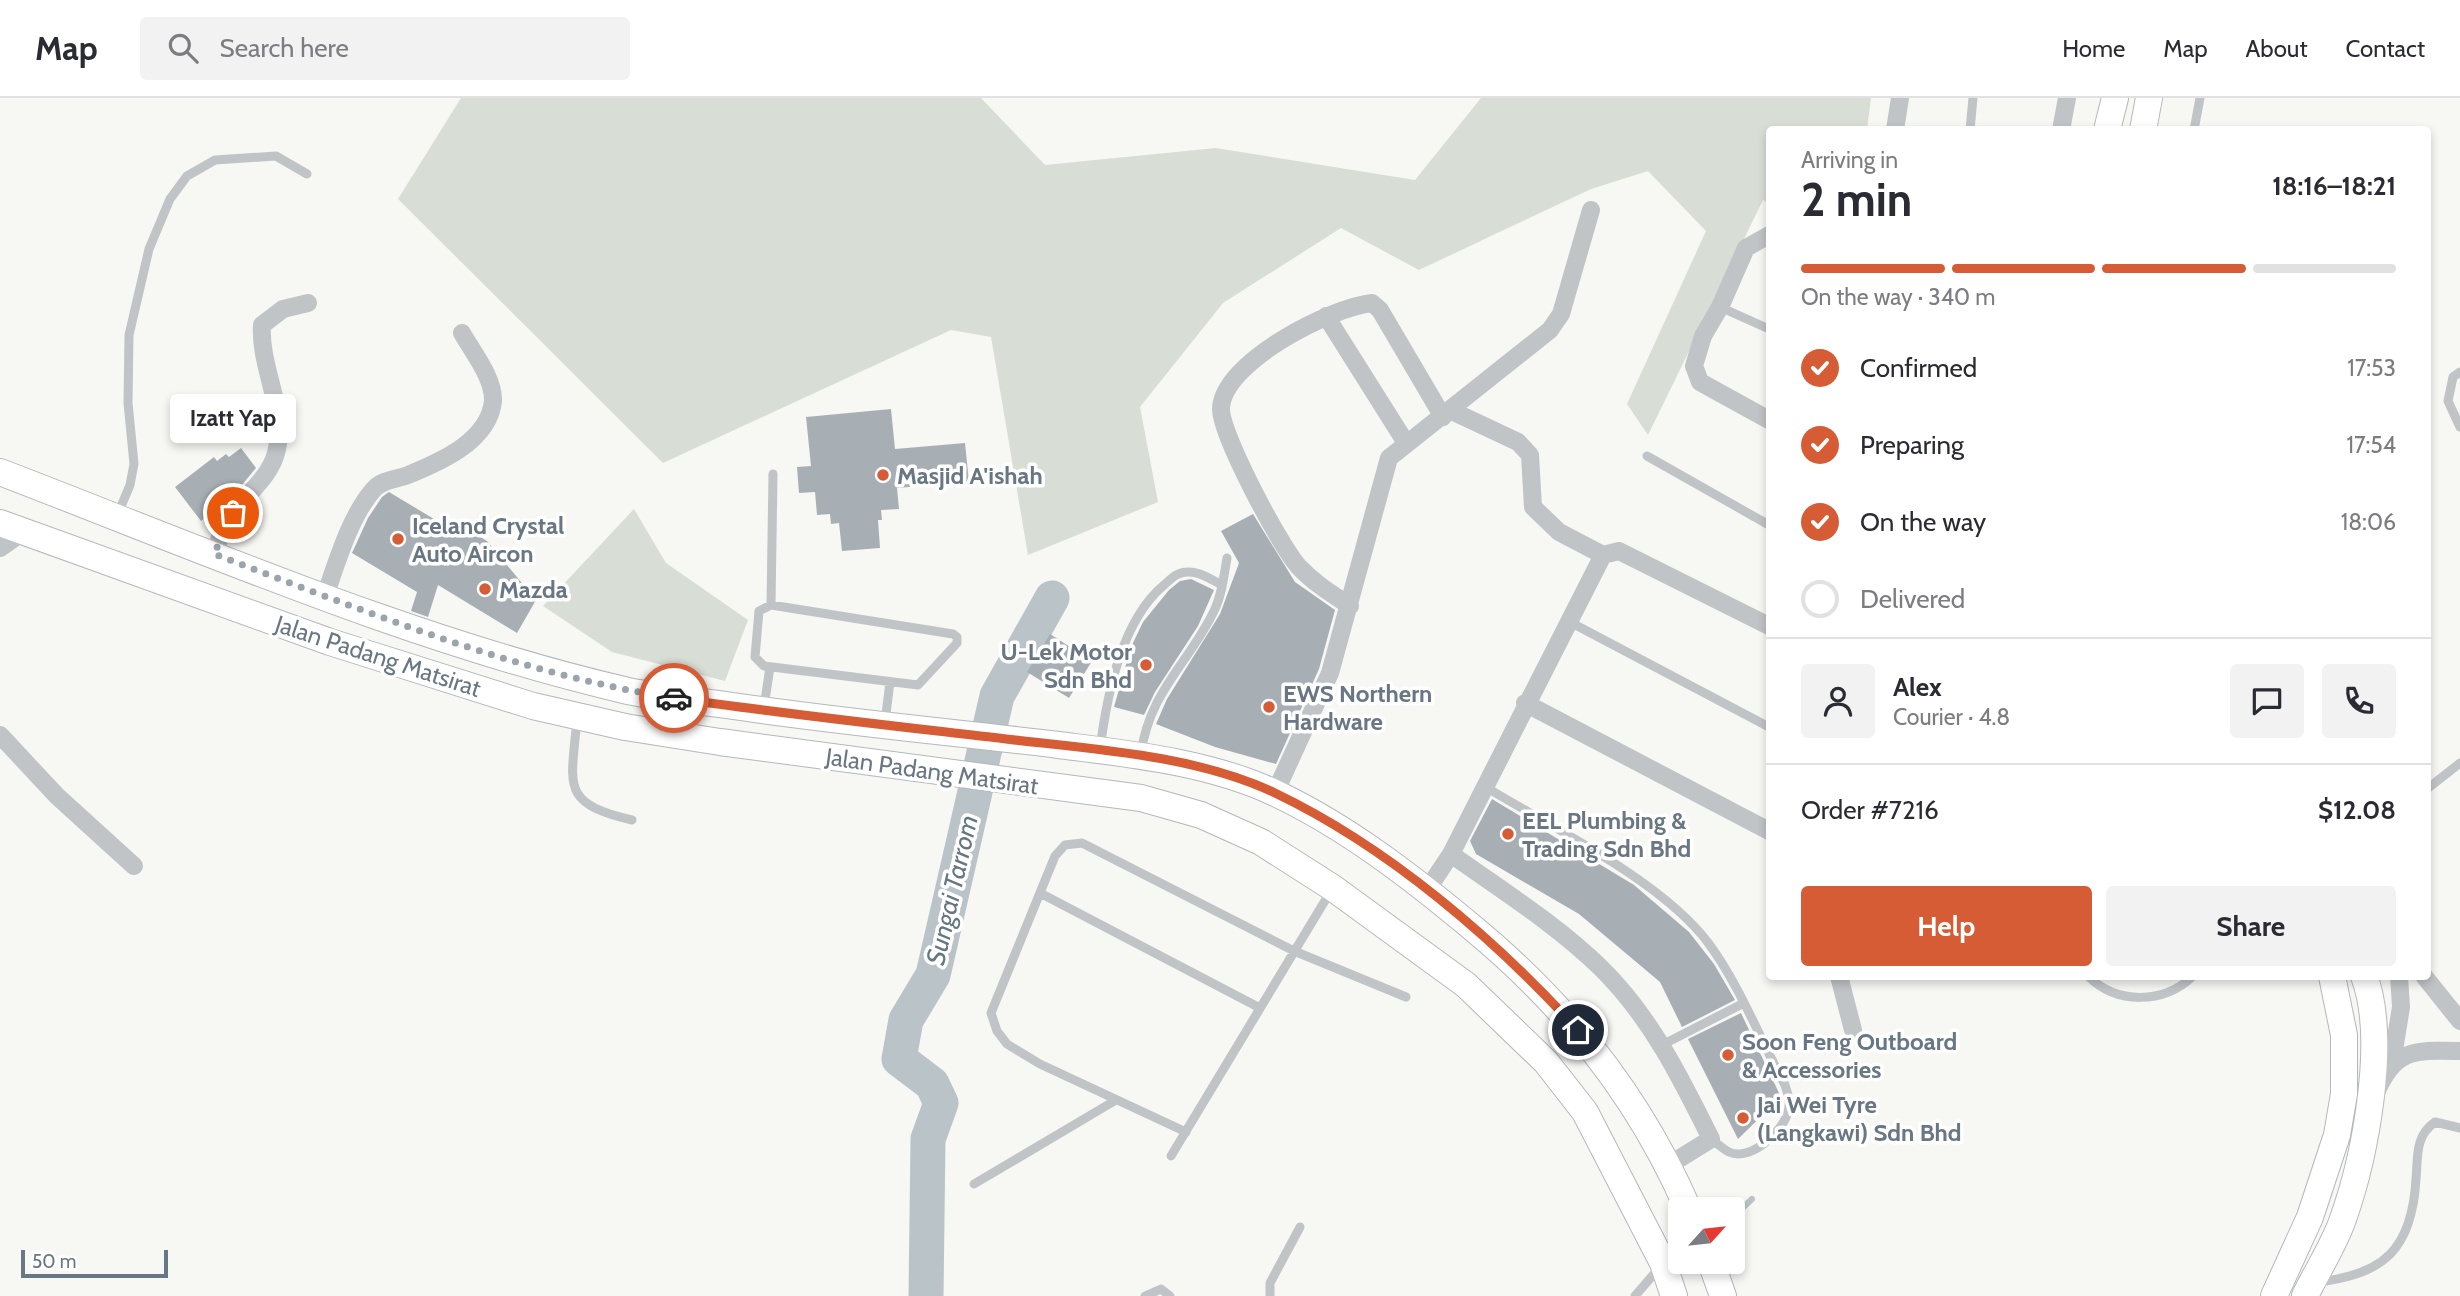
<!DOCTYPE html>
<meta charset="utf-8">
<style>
body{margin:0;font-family:Cabin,sans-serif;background:#f2f2f3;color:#2b2b33;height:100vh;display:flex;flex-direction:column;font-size:26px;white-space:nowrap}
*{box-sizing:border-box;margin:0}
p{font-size:23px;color:#7c7c81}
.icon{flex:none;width:38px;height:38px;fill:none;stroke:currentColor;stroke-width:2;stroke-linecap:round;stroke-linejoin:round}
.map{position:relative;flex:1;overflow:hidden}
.sheet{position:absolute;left:1766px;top:28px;width:665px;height:854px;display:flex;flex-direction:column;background:#fff;border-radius:7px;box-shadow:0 4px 10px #0003}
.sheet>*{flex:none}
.needle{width:46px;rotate:63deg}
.fabs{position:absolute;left:1668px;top:1099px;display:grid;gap:14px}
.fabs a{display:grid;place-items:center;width:77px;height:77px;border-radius:7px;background:#fff;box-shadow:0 4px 10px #0003;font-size:35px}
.scale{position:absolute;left:21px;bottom:18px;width:147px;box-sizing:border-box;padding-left:7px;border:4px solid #687783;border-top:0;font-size:19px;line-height:24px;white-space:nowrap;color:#687783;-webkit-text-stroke:5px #fff;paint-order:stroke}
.pin{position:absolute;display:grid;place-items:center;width:60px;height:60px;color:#fff;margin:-30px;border:4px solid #fff;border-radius:50%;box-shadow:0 2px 7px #0007}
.courier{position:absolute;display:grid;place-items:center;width:70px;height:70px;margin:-35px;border:5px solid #d65c35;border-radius:50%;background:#fff;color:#222;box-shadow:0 2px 9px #0007}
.bubble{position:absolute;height:49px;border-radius:7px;background:#fff;box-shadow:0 4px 10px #0003;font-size:23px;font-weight:700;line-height:49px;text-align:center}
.overview em{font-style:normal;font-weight:700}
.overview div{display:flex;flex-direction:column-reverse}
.overview{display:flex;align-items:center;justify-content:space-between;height:119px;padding:0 35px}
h1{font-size:46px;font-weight:700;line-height:52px}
.bar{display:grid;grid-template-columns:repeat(4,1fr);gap:10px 7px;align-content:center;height:84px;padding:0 35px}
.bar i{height:9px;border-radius:5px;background:#e1e1e2}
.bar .selected{background:#d65c35}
.bar p{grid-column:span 4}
.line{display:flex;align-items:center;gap:18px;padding:0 35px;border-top:2px solid #e1e1e2}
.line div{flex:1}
.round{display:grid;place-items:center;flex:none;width:74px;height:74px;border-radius:7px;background:#f2f2f3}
ol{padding:0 35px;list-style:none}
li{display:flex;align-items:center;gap:21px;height:77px}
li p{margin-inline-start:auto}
li .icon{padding:7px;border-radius:50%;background:#d65c35;color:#fff;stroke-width:4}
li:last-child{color:#7c7c81}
li i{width:38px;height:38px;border:4px solid #e1e1e2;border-radius:50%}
.button{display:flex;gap:14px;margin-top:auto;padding:14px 35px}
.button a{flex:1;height:80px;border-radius:7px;background:#d65c35;color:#fff;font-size:28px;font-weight:700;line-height:80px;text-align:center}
.button a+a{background:#f2f2f3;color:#2b2b33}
header{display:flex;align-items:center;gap:42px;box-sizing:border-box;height:98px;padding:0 35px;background:#fff;border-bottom:2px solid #e1e1e2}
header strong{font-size:33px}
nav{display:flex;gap:38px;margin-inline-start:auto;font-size:24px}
.search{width:490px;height:63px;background:#f2f2f3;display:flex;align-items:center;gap:18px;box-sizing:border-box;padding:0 24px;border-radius:7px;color:#7c7c81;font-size:26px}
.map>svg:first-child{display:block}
.green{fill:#d8ddd5}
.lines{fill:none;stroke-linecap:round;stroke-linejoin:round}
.stream{stroke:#bac3c8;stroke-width:6}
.river{stroke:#bac3c8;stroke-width:35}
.building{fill:#a8afb4}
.primary-casing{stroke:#b4b8bb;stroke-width:28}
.service{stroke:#c0c4c7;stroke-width:9}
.minor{stroke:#c0c4c7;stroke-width:18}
.primary{stroke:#fff;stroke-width:26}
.done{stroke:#9aa4ab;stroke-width:7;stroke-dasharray:0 12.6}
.route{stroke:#d65c35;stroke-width:9}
.poi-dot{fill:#d65c35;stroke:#fff;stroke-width:2.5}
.labels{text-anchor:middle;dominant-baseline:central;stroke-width:7;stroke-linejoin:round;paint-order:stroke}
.poi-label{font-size:24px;font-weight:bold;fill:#687783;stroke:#fff;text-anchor:start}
.street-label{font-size:24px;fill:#687783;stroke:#fff}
.water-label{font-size:26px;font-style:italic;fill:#64777f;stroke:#fff}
</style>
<header>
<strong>Map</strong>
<div class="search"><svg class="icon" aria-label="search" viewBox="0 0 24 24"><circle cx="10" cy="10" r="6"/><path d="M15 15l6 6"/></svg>Search here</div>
<nav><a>Home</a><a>Map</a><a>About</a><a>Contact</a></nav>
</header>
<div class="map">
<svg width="2460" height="1198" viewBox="0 0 2460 1198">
<rect width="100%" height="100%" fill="#f7f7f4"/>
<!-- green -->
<path class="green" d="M461,0H981L1045,67L1216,50L1415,82L1481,0H1871L1867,31L1769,32V106L1763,102L1648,337L1627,306L1706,133L1648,73L1591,91L1419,172L1341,130L1223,205L1140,309L1158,404L1028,457L991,239L951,232L663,365L398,101Z
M634,411L666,465L748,522L725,583L612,554L543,508Z"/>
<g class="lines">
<!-- stream -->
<path class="stream" d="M1732,1120L1752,1101"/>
<!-- river -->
<path class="river" d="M926,1198L928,1041L941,1005L932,986L899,961L906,922L933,877L997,598L1052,500"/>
</g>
<!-- building -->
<path class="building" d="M891,311L895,351L965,345L969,384L897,390L899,411L881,412L882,422H878L880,450L842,453L839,425L831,426L830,416L817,417L815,394L799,395L797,369L811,368L806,319Z
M241,350L256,370L231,400L201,423L175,389L214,359L217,363L226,356L229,359Z
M389,394L454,433L458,425L487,443L536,502L517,535L438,487L428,519L411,513L417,494L352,455L368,420L382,399Z
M1253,416L1295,484L1335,512L1319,571L1276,666L1215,649L1156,626L1167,601L1220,516L1239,465L1221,433Z
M1191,481L1214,492L1198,528L1155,594L1144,617L1114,609L1131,549L1143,524L1169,492L1180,483Z
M1050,536L1092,563L1069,600L1027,574Z
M1492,701L1634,787L1689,834L1714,866L1735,902L1682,929L1660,884L1579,816L1476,756L1470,743Z
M1741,915L1781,999L1738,1041L1688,941Z"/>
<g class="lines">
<defs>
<path id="primary" d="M2107,32L2115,0
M2143,32L2149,0
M0,374C206,453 413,543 628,593C663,600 699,603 733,608C842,624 951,634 1059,647C1130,656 1209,664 1275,695C1347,729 1413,780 1474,831C1567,908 1640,1000 1688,1111
M0,425L330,544L533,608L625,629L720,644L1141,700L1201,717L1261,744L1333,790L1466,887L1546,964L1585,1014L1663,1165L1674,1198
M1711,1164L1723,1198
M2274,1198L2310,1119L2337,1037L2344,996V937L2332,878
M2305,1198C2317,1173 2334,1147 2343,1121C2365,1059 2388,941 2364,878"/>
</defs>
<!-- primary casing -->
<use href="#primary" class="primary-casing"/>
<!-- service -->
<path class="service" d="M1970,32L1973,0
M2194,32L2200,0
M1720,209L1769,231
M2460,274L2453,279L2448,303L2460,329
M1647,358L1769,427
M117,418L130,387L134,366L128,305L129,237L149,151L170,101L187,78L215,62L276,58L307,76
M771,507L953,536L957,539V545L918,587L764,568L755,559L759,513Z
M771,507L773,376
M1568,523L1769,629
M764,609L770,569
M577,620C572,686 558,705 632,722
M885,624L890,584
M1100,651C1107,597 1121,523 1164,487C1171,481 1177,474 1187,474C1199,473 1212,482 1222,487
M1141,656C1149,594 1189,565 1214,513C1222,497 1224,477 1227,460
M1484,688C1551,729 1664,784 1709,846C1740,888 1760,941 1785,987C1788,997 1791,1003 1788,1014C1783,1033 1751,1064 1729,1054C1723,1051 1717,1045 1711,1041
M2427,691L2460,665
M1040,795L1260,910
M2088,878C2117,907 2164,906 2193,878
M1662,947L1742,906
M1186,1034L1040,966L1007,946L997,933L991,915L1055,758L1065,747L1082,745L1294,853L1406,899
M1171,1058L1332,791
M974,1086L1116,1002
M2317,1184C2384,1177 2412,1151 2416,1081C2418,1058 2415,1038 2435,1024L2460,1030
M1145,1198L1161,1191L1170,1198
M1270,1198V1185L1300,1129
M1635,1198L1660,1169"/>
<!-- minor -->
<path class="minor" d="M1895,32L1900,0
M2061,32L2067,0
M1769,137L1746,150L1720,209L1703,238L1694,268L1700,284L1769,322
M1326,218L1406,345
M1452,313L1518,344L1530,357L1533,409L1559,434L1603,457
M0,450L23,434
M214,456C219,441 225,425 235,412C249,394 270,378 276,355C288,314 259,269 262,227L283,211L308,205
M325,498C337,464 350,418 374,391C383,381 396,382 408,377C440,364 489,343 493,303C494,280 472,253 462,235
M1350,508C1332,496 1314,485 1299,469C1280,448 1221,337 1221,311C1222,264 1332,209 1372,205L1380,212L1443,319
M1525,605L1769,733
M0,637L57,698L134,768
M1275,695L1330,575L1389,360L1550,232L1561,216L1591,112
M1451,756L1603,457L1619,453L1769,528
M1427,792L1451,756C1501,792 1556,826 1601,870C1650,918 1681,980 1711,1041L1669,1067
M1839,878L1853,932
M2424,878L2460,923
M2392,965L2401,909L2399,878
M2376,995C2395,950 2415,952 2460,953"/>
<!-- primary -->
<use href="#primary" class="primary"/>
</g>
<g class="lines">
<!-- done -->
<path class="done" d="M233,415L214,456C363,512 516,576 674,600"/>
<!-- route -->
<path class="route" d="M674,600C785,616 895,628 1006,641C1092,651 1196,657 1275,695C1388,749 1494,840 1578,932"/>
</g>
<!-- markers -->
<g class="poi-dot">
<circle cx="883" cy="377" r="7"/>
<circle cx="398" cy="441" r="7"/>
<circle cx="485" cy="491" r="7"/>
<circle cx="1146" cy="567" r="7"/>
<circle cx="1269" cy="609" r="7"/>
<circle cx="1508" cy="736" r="7"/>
<circle cx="1728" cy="957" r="7"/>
<circle cx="1743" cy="1020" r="7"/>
</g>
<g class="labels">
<!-- poi labels -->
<g class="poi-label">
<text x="897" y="377">Masjid A'ishah</text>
<text x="412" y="427">Iceland Crystal<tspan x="412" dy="28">Auto Aircon</tspan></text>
<text x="499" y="491">Mazda</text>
<text x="1132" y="553" text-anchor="end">U-Lek Motor<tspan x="1132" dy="28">Sdn Bhd</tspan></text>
<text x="1283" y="595">EWS Northern<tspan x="1283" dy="28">Hardware</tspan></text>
<text x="1522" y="722">EEL Plumbing &amp;<tspan x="1522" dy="28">Trading Sdn Bhd</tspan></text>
<text x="1742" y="943">Soon Feng Outboard<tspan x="1742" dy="28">&amp; Accessories</tspan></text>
<text x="1757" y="1006">Jai Wei Tyre<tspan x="1757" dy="28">(Langkawi) Sdn Bhd</tspan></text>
</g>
<!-- street labels -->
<g class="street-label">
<text transform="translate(378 558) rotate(18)">Jalan Padang Matsirat</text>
<text transform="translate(932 673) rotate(8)">Jalan Padang Matsirat</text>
</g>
<!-- water labels -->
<g class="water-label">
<text transform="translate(952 792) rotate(-77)">Sungai Tarrom</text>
</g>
</g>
</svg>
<div class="fabs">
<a><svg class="needle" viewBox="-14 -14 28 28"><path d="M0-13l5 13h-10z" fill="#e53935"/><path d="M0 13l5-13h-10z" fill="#7c7c81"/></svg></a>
</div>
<div class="scale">50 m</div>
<div class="pin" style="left:233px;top:415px;background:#ea580c"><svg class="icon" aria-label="bag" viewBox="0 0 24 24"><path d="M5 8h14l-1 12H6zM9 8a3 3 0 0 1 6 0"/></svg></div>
<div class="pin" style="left:1578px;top:932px;background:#1f2937"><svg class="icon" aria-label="home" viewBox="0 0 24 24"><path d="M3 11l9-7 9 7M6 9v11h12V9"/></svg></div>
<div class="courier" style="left:674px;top:600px"><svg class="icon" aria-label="car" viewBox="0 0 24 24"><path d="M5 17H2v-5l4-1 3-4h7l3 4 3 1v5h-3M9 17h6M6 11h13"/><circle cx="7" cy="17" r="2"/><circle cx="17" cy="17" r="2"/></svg></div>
<div class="bubble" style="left:170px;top:296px;width:126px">Izatt Yap</div>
<section class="sheet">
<div class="overview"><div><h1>2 min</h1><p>Arriving in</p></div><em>18:16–18:21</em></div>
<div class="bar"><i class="selected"></i><i class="selected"></i><i class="selected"></i><i></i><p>On the way · 340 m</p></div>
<ol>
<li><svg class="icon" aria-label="check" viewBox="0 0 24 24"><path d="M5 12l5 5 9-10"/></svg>Confirmed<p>17:53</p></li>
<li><svg class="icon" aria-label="check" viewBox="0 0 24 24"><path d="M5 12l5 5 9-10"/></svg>Preparing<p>17:54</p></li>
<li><svg class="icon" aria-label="check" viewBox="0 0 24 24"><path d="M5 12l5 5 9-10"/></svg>On the way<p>18:06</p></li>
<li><i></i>Delivered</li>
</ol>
<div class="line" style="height:126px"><a class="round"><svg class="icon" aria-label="person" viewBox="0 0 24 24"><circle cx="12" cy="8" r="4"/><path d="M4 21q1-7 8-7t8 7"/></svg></a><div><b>Alex</b><p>Courier · 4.8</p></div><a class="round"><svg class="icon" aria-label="chat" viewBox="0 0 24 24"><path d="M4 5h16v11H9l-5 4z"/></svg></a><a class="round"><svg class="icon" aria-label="phone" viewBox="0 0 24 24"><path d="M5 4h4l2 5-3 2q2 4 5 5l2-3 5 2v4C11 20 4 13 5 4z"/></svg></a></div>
<div class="line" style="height:91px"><div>Order #7216</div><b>$12.08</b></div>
<div class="button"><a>Help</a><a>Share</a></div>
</section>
</div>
